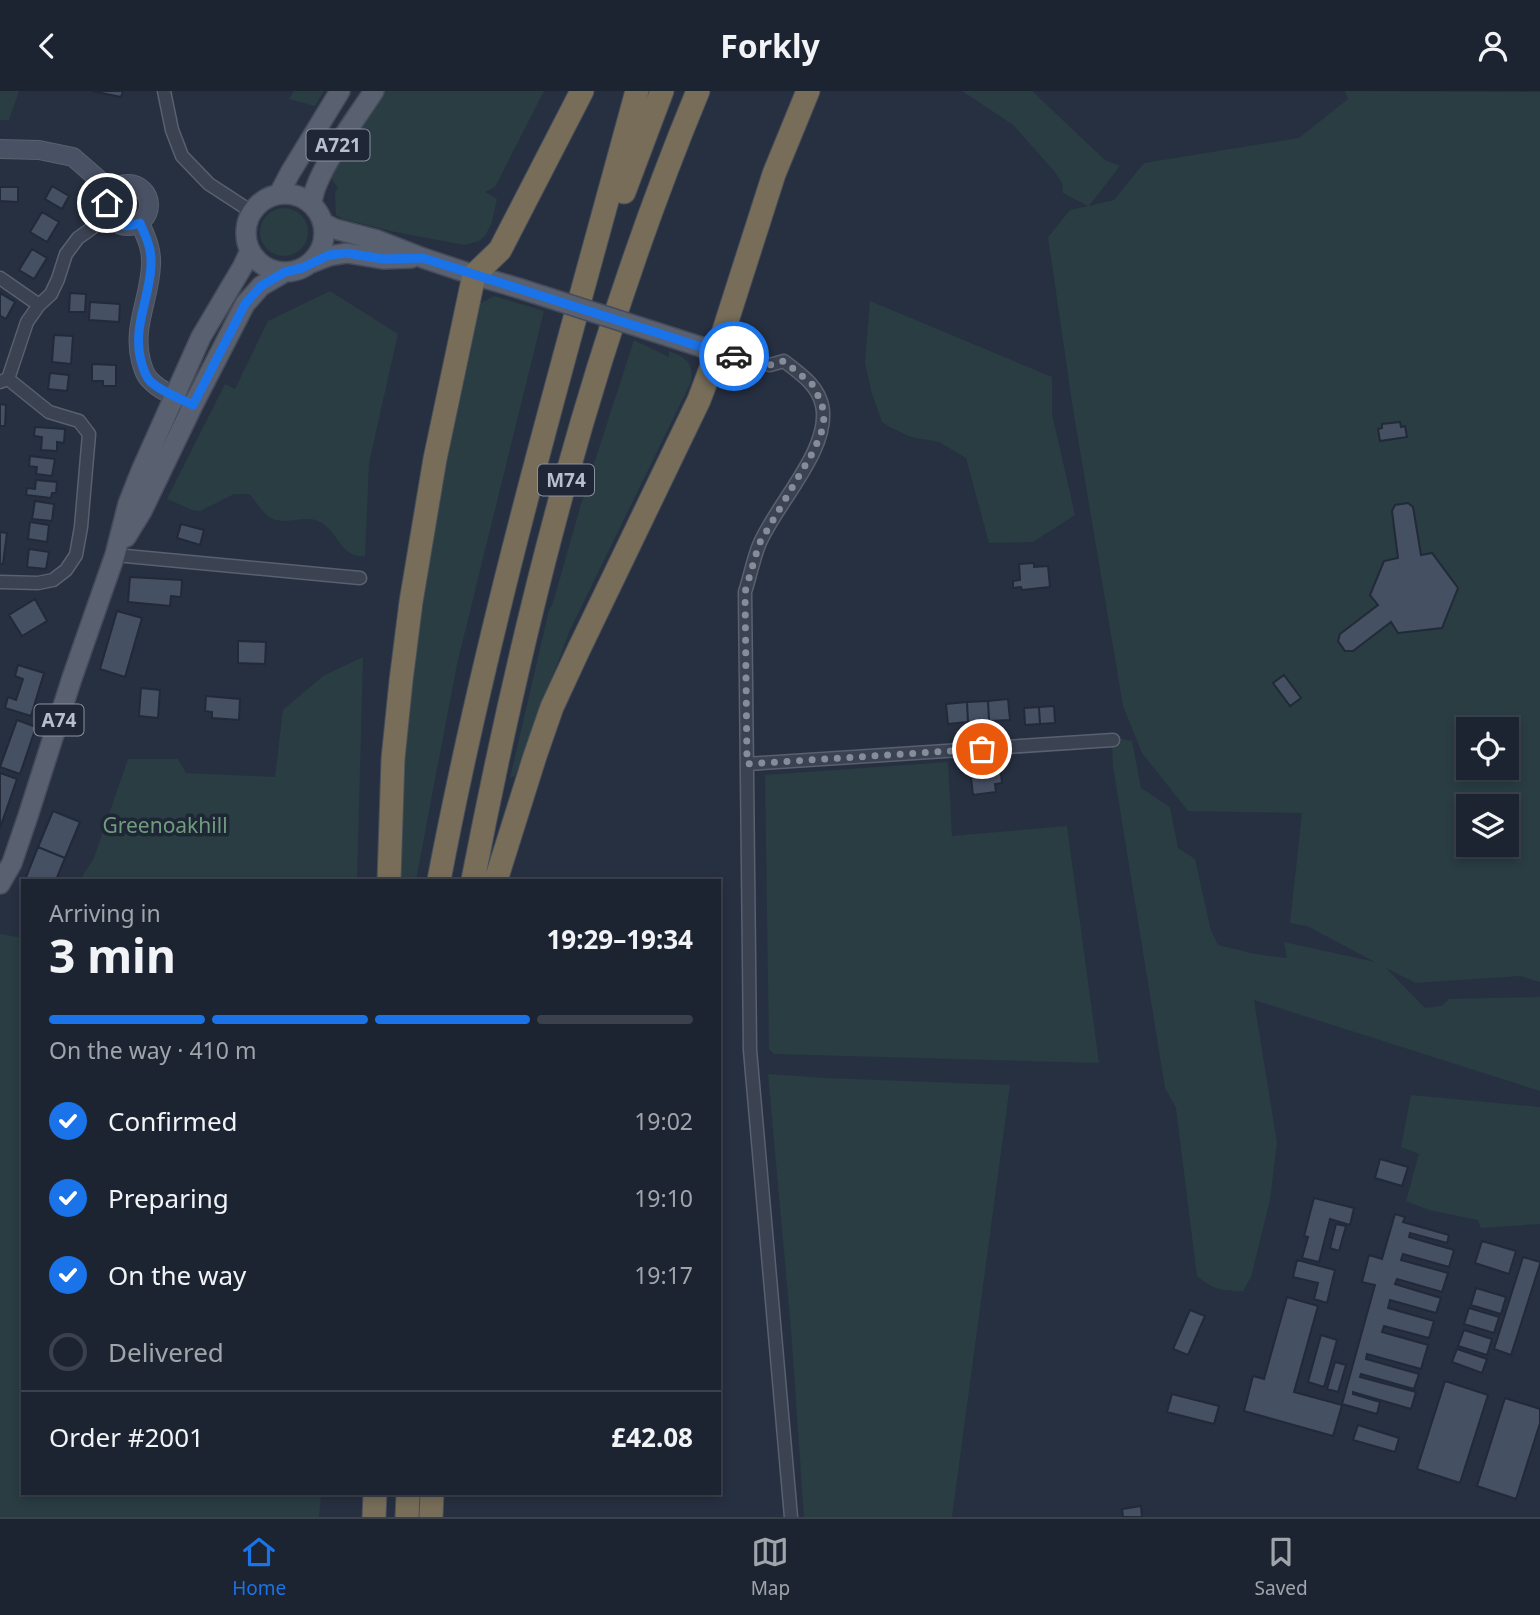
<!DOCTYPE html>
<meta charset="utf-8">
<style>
body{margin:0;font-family:"Noto Sans",sans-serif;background:#252c39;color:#f1f3f6;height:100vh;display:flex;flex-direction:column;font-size:26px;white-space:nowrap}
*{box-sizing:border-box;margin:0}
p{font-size:23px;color:#a0a4ab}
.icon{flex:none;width:38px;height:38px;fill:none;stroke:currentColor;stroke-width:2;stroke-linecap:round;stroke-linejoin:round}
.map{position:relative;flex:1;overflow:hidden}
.panel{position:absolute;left:21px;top:788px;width:700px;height:616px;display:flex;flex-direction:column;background:#1d2431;border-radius:0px;box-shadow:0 4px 10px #0003,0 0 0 2px #3b414d}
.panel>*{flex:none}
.buttons{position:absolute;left:1456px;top:626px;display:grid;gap:14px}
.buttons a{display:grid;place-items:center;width:63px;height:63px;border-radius:0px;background:#1d2431;box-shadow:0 4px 10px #0003,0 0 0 2px #3b414d;font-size:35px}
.pin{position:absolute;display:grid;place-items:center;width:60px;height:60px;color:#fff;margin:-30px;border:4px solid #fff;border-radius:50%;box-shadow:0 2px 7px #0007}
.courier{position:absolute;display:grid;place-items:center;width:70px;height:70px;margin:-35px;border:5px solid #1a73e8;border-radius:50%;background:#fff;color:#222;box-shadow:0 2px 9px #0007}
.summary em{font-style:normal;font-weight:700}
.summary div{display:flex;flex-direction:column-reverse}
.summary{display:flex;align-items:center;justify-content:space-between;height:119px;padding:0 28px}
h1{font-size:46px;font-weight:700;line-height:52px}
.bar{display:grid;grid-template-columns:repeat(4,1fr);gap:10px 7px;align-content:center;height:84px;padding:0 28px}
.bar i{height:9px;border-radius:5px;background:#3b414d}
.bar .on{background:#1a73e8}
.bar p{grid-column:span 4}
.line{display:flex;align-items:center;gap:18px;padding:0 28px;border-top:2px solid #3b414d}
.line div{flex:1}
ol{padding:0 28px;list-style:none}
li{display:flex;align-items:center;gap:21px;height:77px}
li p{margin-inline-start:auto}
li .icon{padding:7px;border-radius:50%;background:#1a73e8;color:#fff;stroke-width:4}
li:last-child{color:#a0a4ab}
li i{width:38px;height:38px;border:4px solid #3b414d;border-radius:50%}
header{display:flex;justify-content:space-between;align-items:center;height:91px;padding:0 28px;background:#1d2431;font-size:32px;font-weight:700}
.tab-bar{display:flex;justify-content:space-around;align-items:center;height:98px;border-top:2px solid #3b414d;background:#1d2431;font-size:19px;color:#a0a4ab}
.tab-bar a{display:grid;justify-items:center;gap:4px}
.tab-bar .on{color:#1a73e8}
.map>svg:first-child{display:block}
.green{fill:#293d42;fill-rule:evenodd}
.building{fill:#465063;stroke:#222938;stroke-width:2}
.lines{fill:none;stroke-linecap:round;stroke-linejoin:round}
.street-casing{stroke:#59606e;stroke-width:15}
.secondary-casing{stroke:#59606e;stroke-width:20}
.primary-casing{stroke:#454b5a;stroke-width:22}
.highway-casing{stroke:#464d5b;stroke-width:25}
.street{stroke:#3b4251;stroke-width:12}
.secondary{stroke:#495164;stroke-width:18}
.primary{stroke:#596171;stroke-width:19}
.highway{stroke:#776d58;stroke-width:23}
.primary-bridge-casing{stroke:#454b5a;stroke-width:22;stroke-linecap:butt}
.primary-bridge{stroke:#596171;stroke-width:19}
.done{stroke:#858c9b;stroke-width:7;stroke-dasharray:0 12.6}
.route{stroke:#1a73e8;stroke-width:9}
.labels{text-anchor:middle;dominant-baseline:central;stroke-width:7;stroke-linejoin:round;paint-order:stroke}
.shield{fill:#1f2736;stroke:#8a919e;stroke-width:2}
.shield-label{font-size:19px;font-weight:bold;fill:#b8becb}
.park-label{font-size:21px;fill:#6f9c7d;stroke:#1f2736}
</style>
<header><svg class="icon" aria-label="back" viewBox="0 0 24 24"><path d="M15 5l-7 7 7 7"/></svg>Forkly<svg class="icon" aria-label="person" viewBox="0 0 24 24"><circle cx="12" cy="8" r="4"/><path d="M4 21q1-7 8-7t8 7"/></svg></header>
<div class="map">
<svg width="1540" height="1426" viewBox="0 0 1540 1426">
<rect width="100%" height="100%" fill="#273041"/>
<!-- green -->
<path class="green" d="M0,0H19L9,29H0Z
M294,0H324L315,15L289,8Z
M383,0H544L495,96L485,101L497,108L492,131L485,145L479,150L464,154L395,141L343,128L336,124L335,101L338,97L330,85L335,71Z
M962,0H1032L1105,69L1120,75L1089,115L1114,109L1144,72L1299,47L1348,8L1345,0L1540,1V891L1520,885L1416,892L1386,877L1425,917L1442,915L1449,908L1540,906V1000L1254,909L1277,1052L1270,1109L1251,1186L1243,1200C1222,1200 1214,1199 1197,1185L1176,1017L1165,997L1113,675L1112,654L1121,648L1132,650L1141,697L1170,716L1178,757L1195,768L1211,840L1218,854L1255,863L1287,867L1284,851L1375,871L1307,835L1290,832L1302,722L1188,720L1142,662L1123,615L1073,318L1048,146L1070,119L1088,115L1063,102L1062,92L1055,81L1013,34ZM1468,639H1507V677H1468ZM1468,716H1507V754H1468Z
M260 141a24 24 0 1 1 48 0a24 24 0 1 1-48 0Z
M330,200L398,243L369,372L365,465C341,468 338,440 320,431C304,423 287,435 271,427C263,423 256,410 249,403H234L200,420L192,419L167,408L225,293L235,298L268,230Z
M494,205L544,220L457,573L416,789H400L401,670L421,491L475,230L481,212Z
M870,210L1052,286V323L1075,424L1033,451L989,452L966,367L939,351L911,346L890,336L882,331L872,303L865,272Z
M634,249L669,266V260C686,267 694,271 691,291L570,539L515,685L510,687L549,519L553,512L581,413Z
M363,566L357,789H80L94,767L128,668H178L186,682L275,686L283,619L323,585Z
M948,671L952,745L1067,735L1099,972L774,963L769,958L765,684Z
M0,843L23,847V1402H321L319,1426H0Z
M768,983L826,987L1010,994L952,1426H804L791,1238Z
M1411,1004L1540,1016V1133L1481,1137L1478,1129L1429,1119L1406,1110L1419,1063L1401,1056Z"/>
<!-- building -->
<path class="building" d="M92,0H123L121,6Z
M52,95L69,105L62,118L45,108Z
M0,96H18V111L0,110Z
M42,121L59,131L47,151L30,141Z
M32,158L47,167L34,188L19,179Z
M0,202L15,211L6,228L0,225Z
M70,202L86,203L85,221H69Z
M90,211L120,213L119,231L89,229Z
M54,244L73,245L71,273L52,271Z
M92,273L116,274V295H103V290H92Z
M50,282L69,284L67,300L48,298Z
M0,313L6,314L5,335H0Z
M1400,331L1401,336L1405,335L1407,346L1380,350L1378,338L1382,337V333Z
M35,336L65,338L64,352L57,351V360L41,359L42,346L34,345Z
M30,365L55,368L52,385L36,383L37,376L29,375Z
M36,389L57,391L56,402H52L51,407L26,404L27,397L35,398Z
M35,410L54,413L52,430L32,428Z
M1408,412L1413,416L1421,464L1432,462L1458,497L1442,537L1398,542L1391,531L1353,560H1345L1338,550L1340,543L1378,514L1370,504L1384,470L1398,467L1392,420L1395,414Z
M30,431L49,434L47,451L28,448Z
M181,433L204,439L200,454L177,447Z
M0,441L7,442L3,473H0Z
M29,458L49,461L46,478L27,476Z
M1034,472V476L1048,475L1050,496L1022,499L1021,496L1013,497V490L1020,489L1019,473Z
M130,486L182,489L181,506L171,505L170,515L128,511Z
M35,508L47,530L22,545L9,524Z
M117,520L142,527L125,586L100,578Z
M238,550L266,551L265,573L238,572Z
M18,574L44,582L31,625L5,617L8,606L16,609L23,588L15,585Z
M1284,584L1301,607L1290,615L1273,592Z
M141,597L160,599L158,627L139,625Z
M206,605L240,608L239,629L212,627V621L205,620Z
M1008,608L1010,629L989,630L988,610Z
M988,610L989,630L968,631L967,611Z
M967,611L968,631L948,633L946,613Z
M1054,615L1055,632L1040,633L1039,616Z
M1039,616L1040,633L1025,634L1024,617Z
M17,629L36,636L20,683L0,676Z
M0,682L17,688L0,737Z
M1001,682L1002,692L995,693L996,701L973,704L971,686Z
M53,720L80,731L65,767L38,756Z
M38,756L65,767L56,789H25Z
M1380,1068L1408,1076L1402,1095L1375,1087Z
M1314,1107L1354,1117L1350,1134L1330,1128L1319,1171L1302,1167L1308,1146L1304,1145Z
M1395,1123L1405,1126L1403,1131L1449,1144L1447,1152L1410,1142L1409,1146L1454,1159L1449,1176L1403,1163L1401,1169L1448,1182L1442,1201L1397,1188L1395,1193L1441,1207L1436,1222L1390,1209L1388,1217L1434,1230L1429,1247L1384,1235L1382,1241L1428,1254L1421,1278L1367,1263L1366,1268L1419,1283L1414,1298L1361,1283L1360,1286L1416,1301L1411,1318L1353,1301V1303L1380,1311L1377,1323L1342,1313L1375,1194L1362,1191L1369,1164L1382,1168Z
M1336,1133L1346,1135L1339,1160L1330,1157Z
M1482,1150L1516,1160L1509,1183L1475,1172Z
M1523,1166L1540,1171V1173L1511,1264L1494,1258Z
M1297,1169L1335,1179L1327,1212L1314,1208L1318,1192L1293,1186Z
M1476,1197L1506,1206L1501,1223L1471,1214Z
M1287,1206L1318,1215L1294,1301L1342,1314L1333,1345L1244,1320L1253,1285L1264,1288Z
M1469,1217L1499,1226L1494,1242L1464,1233Z
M1190,1219L1205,1225L1188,1264L1173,1258Z
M1464,1239L1492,1248L1487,1264L1458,1255Z
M1321,1244L1337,1249L1324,1296L1308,1291Z
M1457,1258L1487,1268L1482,1282L1452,1271Z
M1335,1271L1346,1274L1338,1301L1327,1298Z
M1445,1290L1488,1304L1460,1392L1417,1378Z
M1172,1303L1219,1315L1214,1333L1167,1321Z
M1505,1307L1540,1318V1332L1516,1408L1477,1395Z
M1358,1334L1399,1347L1395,1361L1353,1349Z
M1141,1415L1142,1426H1123L1122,1418Z"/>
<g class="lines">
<defs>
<path id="street" d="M164,0L172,39L182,65L209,93L252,121
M0,187L39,214
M717,261L770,274L784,270C800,283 817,293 822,314C832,358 775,414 759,454C753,469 750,486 745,501L750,959L791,1426
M0,291L8,288L27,231L39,214L51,203L58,188L66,163L78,147L109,125
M115,464L360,487
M0,491L38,492L53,489L66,479L76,464L81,436L89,343L79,330L49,321L8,288
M747,673L1113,649"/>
<path id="secondary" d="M0,58L39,59L73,66L112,100
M107 114a21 21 0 1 1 42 0a21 21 0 1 1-42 0Z
M140,132C146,146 152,158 151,174C150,207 132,236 141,270C143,277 145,285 151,290C161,301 180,307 193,314"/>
<path id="primary" d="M246 142a39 39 0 1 1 78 0a39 39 0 1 1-78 0Z
M279,103L290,82L340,0
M312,112C314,83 357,26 374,0
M323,132L335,138L377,149L423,167L474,184L518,197
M311,172L329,165L347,162L383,168L411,167
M655,241L717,261
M126,446L142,420L193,314L245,213L261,195L285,181
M0,793L12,772L28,725L72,587L115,464L128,413L141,380L201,246L243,175L250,160"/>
<path id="highway" d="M624,101L662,0
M389,789L393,668L401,590L411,511L435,368L474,184L500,159L582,0
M439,789C490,522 566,262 637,0
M473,789C525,521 593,253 698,0
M496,789L535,665L552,616L578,560L699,309L717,261L774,83L808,0
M374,1426L375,1402
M407,1426L408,1402
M431,1426L432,1402"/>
</defs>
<!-- street casing -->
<use href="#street" class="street-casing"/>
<!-- secondary casing -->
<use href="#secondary" class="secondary-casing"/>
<!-- primary casing -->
<use href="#primary" class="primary-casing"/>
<!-- highway casing -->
<use href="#highway" class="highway-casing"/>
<!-- street -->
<use href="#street" class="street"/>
<!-- secondary -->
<use href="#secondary" class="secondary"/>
<!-- primary -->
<use href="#primary" class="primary"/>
<!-- highway -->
<use href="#highway" class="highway"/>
<defs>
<path id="primary-bridge" d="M518,197L655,241"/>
</defs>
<!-- primary-bridge casing -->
<use href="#primary-bridge" class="primary-bridge-casing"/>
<!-- primary-bridge -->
<use href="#primary-bridge" class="primary-bridge"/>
</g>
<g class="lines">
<!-- done -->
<path class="done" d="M734,265L770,274L784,270L813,294L822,313L824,327L821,343L813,361L759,453L745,501L747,673L982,658"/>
<!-- route -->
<path class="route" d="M107,112C111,133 119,139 140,132C146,146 152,158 151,174C150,207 132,236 141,270C143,277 145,285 150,290C161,301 180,307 193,314L245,213L261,195L285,181L302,177L329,164L347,162L383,168L423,167L717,261L734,265"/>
</g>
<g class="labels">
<!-- shield labels -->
<g class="shield">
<rect x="306.5" y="38.5" width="63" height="31" rx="5"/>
<rect x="538" y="373.5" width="56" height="31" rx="5"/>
<rect x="34.5" y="613.5" width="49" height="31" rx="5"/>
</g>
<g class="shield-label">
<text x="338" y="54">A721</text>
<text x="566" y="389">M74</text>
<text x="59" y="629">A74</text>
</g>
<!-- park labels -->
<g class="park-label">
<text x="165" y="734">Greenoakhill</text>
</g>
</g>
</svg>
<div class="buttons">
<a><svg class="icon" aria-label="locate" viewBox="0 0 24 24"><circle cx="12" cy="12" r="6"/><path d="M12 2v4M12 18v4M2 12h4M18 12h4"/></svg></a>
<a><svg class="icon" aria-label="layers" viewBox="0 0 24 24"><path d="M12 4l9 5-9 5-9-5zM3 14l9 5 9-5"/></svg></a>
</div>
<div class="pin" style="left:982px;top:658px;background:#ea580c"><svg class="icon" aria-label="bag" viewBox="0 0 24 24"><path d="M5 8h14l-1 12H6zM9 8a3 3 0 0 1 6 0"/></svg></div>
<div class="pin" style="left:107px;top:112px;background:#1f2937"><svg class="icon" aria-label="home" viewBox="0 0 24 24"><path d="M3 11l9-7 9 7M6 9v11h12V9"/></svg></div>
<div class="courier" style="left:734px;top:265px"><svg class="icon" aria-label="car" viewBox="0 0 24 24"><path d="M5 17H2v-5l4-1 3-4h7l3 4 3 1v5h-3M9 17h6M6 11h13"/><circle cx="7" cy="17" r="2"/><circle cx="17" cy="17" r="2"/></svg></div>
<section class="panel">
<div class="summary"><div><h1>3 min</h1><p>Arriving in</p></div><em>19:29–19:34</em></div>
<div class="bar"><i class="on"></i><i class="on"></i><i class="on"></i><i></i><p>On the way · 410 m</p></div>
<ol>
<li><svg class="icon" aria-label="check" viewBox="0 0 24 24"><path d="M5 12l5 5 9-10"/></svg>Confirmed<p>19:02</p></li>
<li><svg class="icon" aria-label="check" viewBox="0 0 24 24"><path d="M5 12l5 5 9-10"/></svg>Preparing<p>19:10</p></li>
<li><svg class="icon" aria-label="check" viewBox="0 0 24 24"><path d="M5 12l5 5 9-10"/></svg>On the way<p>19:17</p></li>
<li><i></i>Delivered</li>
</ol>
<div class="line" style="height:91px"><div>Order #2001</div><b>£42.08</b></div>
</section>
</div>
<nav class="tab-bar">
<a class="on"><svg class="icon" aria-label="home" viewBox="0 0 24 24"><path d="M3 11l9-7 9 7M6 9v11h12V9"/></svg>Home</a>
<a><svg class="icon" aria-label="map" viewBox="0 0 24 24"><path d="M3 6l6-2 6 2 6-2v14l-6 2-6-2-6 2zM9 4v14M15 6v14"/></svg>Map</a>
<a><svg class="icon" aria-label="saved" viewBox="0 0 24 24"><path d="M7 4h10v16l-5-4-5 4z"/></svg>Saved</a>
</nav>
